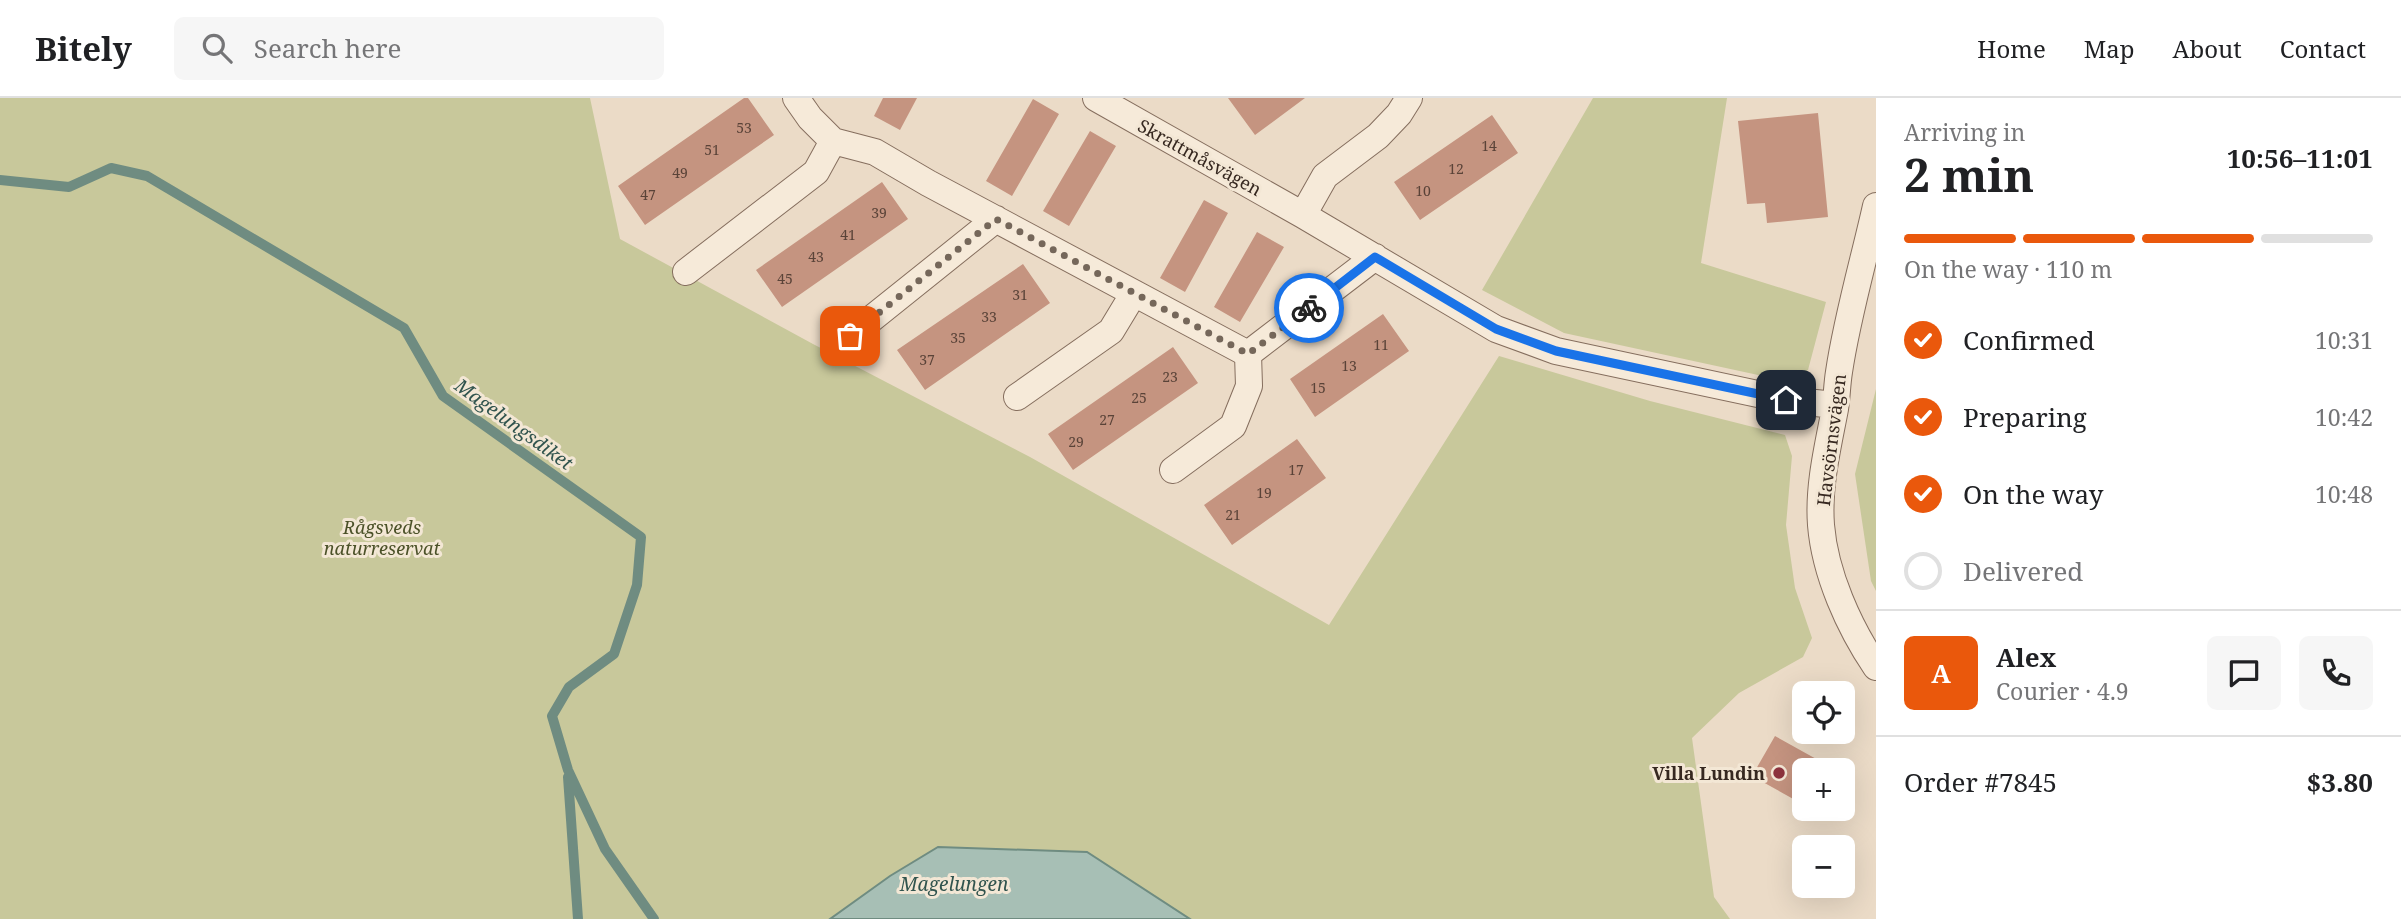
<!DOCTYPE html>
<meta charset="utf-8">
<style>
body{margin:0;font-family:"Noto Serif",serif;background:#f6f6f6;color:#202124;height:100vh;display:flex;flex-direction:column;font-size:26px;white-space:nowrap}
*{box-sizing:border-box;margin:0}
p{font-size:23px;color:#757577}
.icon{flex:none;width:38px;height:38px;fill:none;stroke:currentColor;stroke-width:2;stroke-linecap:round;stroke-linejoin:round}
.map{position:relative;flex:1;overflow:hidden}
.drawer{display:flex;flex-direction:column;background:#fff;width:525px}
.drawer>*{flex:none}
.fabs{position:absolute;left:1792px;top:583px;display:grid;gap:14px}
.fabs a{display:grid;place-items:center;width:63px;height:63px;border-radius:10px;background:#fff;box-shadow:0 7px 28px #0002;font-size:35px}
.pin{position:absolute;display:grid;place-items:center;width:60px;height:60px;color:#fff;margin:-30px;border-radius:14px;box-shadow:0 4px 10px #0006}
.courier{position:absolute;display:grid;place-items:center;width:70px;height:70px;margin:-35px;border:5px solid #1a73e8;border-radius:50%;background:#fff;color:#222;box-shadow:0 2px 9px #0007}
.summary em{font-style:normal;font-weight:700}
.summary div{display:flex;flex-direction:column-reverse}
.summary{display:flex;align-items:center;justify-content:space-between;height:119px;padding:0 28px}
h1{font-size:46px;font-weight:700;line-height:52px}
.bar{display:grid;grid-template-columns:repeat(4,1fr);gap:10px 7px;align-content:center;height:84px;padding:0 28px}
.bar i{height:9px;border-radius:5px;background:#e0e0e0}
.bar .selected{background:#ea580c}
.bar p{grid-column:span 4}
.line{display:flex;align-items:center;gap:18px;padding:0 28px;border-top:2px solid #e0e0e0}
.line div{flex:1}
.round{display:grid;place-items:center;flex:none;width:74px;height:74px;border-radius:10px;background:#f6f6f6}
ol{padding:0 28px;list-style:none}
li{display:flex;align-items:center;gap:21px;height:77px}
li p{margin-inline-start:auto}
li .icon{padding:7px;border-radius:50%;background:#ea580c;color:#fff;stroke-width:4}
li:last-child{color:#757577}
li i{width:38px;height:38px;border:4px solid #e0e0e0;border-radius:50%}
header{display:flex;align-items:center;gap:42px;box-sizing:border-box;height:98px;padding:0 35px;background:#fff;border-bottom:2px solid #e0e0e0}
header strong{font-size:33px}
nav{display:flex;gap:38px;margin-inline-start:auto;font-size:24px}
.search{width:490px;height:63px;background:#f6f6f6;display:flex;align-items:center;gap:18px;box-sizing:border-box;padding:0 24px;border-radius:10px;color:#757577;font-size:26px}
main{display:flex;flex:1;min-height:0}
.map>svg:first-child{display:block}
.green{fill:#c8c89b}
.water{fill:#a7bfb5;stroke:#6f8c81;stroke-width:2}
.lines{fill:none;stroke-linecap:round;stroke-linejoin:round}
.stream{stroke:#6f8c81;stroke-width:10}
.building{fill:#c59480}
.minor-casing{stroke:#856e5e;stroke-width:28}
.minor{stroke:#f6ead9;stroke-width:26}
.done{stroke:#75675a;stroke-width:7;stroke-dasharray:0 12.6}
.route{stroke:#1a73e8;stroke-width:9}
.poi-dot{fill:#8e333e;stroke:#f3e7d5;stroke-width:2.5}
.labels{text-anchor:middle;dominant-baseline:central;stroke-width:6;stroke-linejoin:round;paint-order:stroke}
.number-label{font-size:14px;fill:#5a4338}
.street-label{font-size:18px;fill:#362820;stroke:#f3e7d5}
.park-label{font-size:18px;font-style:italic;fill:#4b5128;stroke:#f3e7d5}
.poi-label{font-size:18px;font-weight:bold;fill:#362820;stroke:#f3e7d5;text-anchor:end}
.water-label{font-size:19px;font-style:italic;fill:#31544e;stroke:#f3e7d5}
</style>
<header>
<strong>Bitely</strong>
<div class="search"><svg class="icon" aria-label="search" viewBox="0 0 24 24"><circle cx="10" cy="10" r="6"/><path d="M15 15l6 6"/></svg>Search here</div>
<nav><a>Home</a><a>Map</a><a>About</a><a>Contact</a></nav>
</header>
<main>
<div class="map">
<svg width="1876" height="821" viewBox="0 0 1876 821">
<rect width="100%" height="100%" fill="#ebdbc7"/>
<!-- green -->
<path class="green" d="M0,0H590L620,141L813,246L1030,359L1329,527L1499,258L1650,303L1785,337L1792,358L1786,427L1795,490L1812,540L1803,559L1739,595L1692,640L1714,799L1730,821H0Z
M1593,0H1727L1701,165L1826,204L1808,272L1792,281L1772,280L1564,235L1482,192Z
M1876,291V493L1871,483L1855,376Z"/>
<!-- water -->
<path class="water" d="M938,749L1087,754L1190,821H830L890,778Z"/>
<g class="lines">
<!-- stream -->
<path class="stream" d="M0,82L69,89L111,70L147,78L404,230L443,298L641,439L637,487L614,556L569,589L552,618L568,672L605,751L654,821
M568,679L578,821"/>
</g>
<!-- building -->
<path class="building" d="M744,0H748L774,37L645,127L618,88Z
M883,0H917L900,32L874,18Z
M1228,0H1305L1255,37Z
M1033,1L1059,16L1012,98L986,83Z
M1818,15L1828,119L1767,125L1765,105L1747,106L1738,23Z
M1492,17L1518,55L1420,122L1394,84Z
M1090,33L1116,48L1069,128L1043,113Z
M882,84L908,121L782,209L756,172Z
M1204,102L1228,115L1185,194L1160,180Z
M1257,134L1284,149L1240,224L1214,209Z
M1023,166L1050,205L925,292L897,252Z
M1383,216L1409,253L1315,319L1290,281Z
M1173,249L1198,285L1073,372L1048,336Z
M1297,341L1326,380L1232,447L1204,407Z
M1775,638L1836,672H1804V707L1752,678Z"/>
<g class="lines">
<defs>
<path id="minor" d="M796,0L810,20L833,43L875,54L928,85L1248,256
M1096,0L1303,117L1496,231L1556,253L1786,302L1835,307
M1876,108C1864,162 1847,219 1839,274C1837,286 1837,298 1835,311C1828,348 1818,388 1821,427C1825,476 1849,529 1876,569
M1303,117L1325,78L1378,38L1399,16L1409,0
M686,174L816,74L833,43
M850,238L996,121
M1017,299L1111,233L1134,195
M1173,372L1233,328L1249,288L1248,256L1375,159"/>
</defs>
<!-- minor casing -->
<use href="#minor" class="minor-casing"/>
<!-- minor -->
<use href="#minor" class="minor"/>
</g>
<g class="lines">
<!-- done -->
<path class="done" d="M850,238L996,121L1248,256L1309,210"/>
<!-- route -->
<path class="route" d="M1309,210L1375,159L1496,231L1556,253L1786,302"/>
</g>
<!-- markers -->
<circle class="poi-dot" cx="1779" cy="675" r="7"/>
<g class="labels">
<!-- number labels -->
<g class="number-label">
<text x="744" y="29">53</text>
<text x="1489" y="47">14</text>
<text x="712" y="51">51</text>
<text x="1456" y="70">12</text>
<text x="680" y="74">49</text>
<text x="1423" y="92">10</text>
<text x="648" y="96">47</text>
<text x="879" y="114">39</text>
<text x="848" y="136">41</text>
<text x="816" y="158">43</text>
<text x="785" y="180">45</text>
<text x="1020" y="196">31</text>
<text x="989" y="218">33</text>
<text x="958" y="239">35</text>
<text x="1381" y="246">11</text>
<text x="927" y="261">37</text>
<text x="1349" y="267">13</text>
<text x="1170" y="278">23</text>
<text x="1318" y="289">15</text>
<text x="1139" y="299">25</text>
<text x="1107" y="321">27</text>
<text x="1076" y="343">29</text>
<text x="1296" y="371">17</text>
<text x="1264" y="394">19</text>
<text x="1233" y="416">21</text>
</g>
<!-- street labels -->
<g class="street-label">
<text transform="translate(1200 59) rotate(29)">Skrattmåsvägen</text>
<text transform="translate(1831 342) rotate(-83)">Havsörnsvägen</text>
</g>
<!-- park labels -->
<g class="park-label">
<text x="382" y="429">Rågsveds<tspan x="382" dy="21">naturreservat</tspan></text>
</g>
<!-- poi labels -->
<g class="poi-label">
<text x="1765" y="675">Villa Lundin</text>
</g>
<!-- water labels -->
<g class="water-label">
<text transform="translate(514 326) rotate(36)">Magelungsdiket</text>
<text x="954" y="786">Magelungen</text>
</g>
</g>
</svg>
<div class="fabs">
<a><svg class="icon" aria-label="locate" viewBox="0 0 24 24"><circle cx="12" cy="12" r="6"/><path d="M12 2v4M12 18v4M2 12h4M18 12h4"/></svg></a>
<a>+</a>
<a>−</a>
</div>
<div class="pin" style="left:850px;top:238px;background:#ea580c"><svg class="icon" aria-label="bag" viewBox="0 0 24 24"><path d="M5 8h14l-1 12H6zM9 8a3 3 0 0 1 6 0"/></svg></div>
<div class="pin" style="left:1786px;top:302px;background:#1f2937"><svg class="icon" aria-label="home" viewBox="0 0 24 24"><path d="M3 11l9-7 9 7M6 9v11h12V9"/></svg></div>
<div class="courier" style="left:1309px;top:210px"><svg class="icon" aria-label="bike" viewBox="0 0 24 24"><circle cx="6" cy="16" r="4"/><circle cx="18" cy="16" r="4"/><path d="M6 16l4-8h5l3 8M10 8l3 8H6M13 5h3"/></svg></div>
</div>
<section class="drawer">
<div class="summary"><div><h1>2 min</h1><p>Arriving in</p></div><em>10:56–11:01</em></div>
<div class="bar"><i class="selected"></i><i class="selected"></i><i class="selected"></i><i></i><p>On the way · 110 m</p></div>
<ol>
<li><svg class="icon" aria-label="check" viewBox="0 0 24 24"><path d="M5 12l5 5 9-10"/></svg>Confirmed<p>10:31</p></li>
<li><svg class="icon" aria-label="check" viewBox="0 0 24 24"><path d="M5 12l5 5 9-10"/></svg>Preparing<p>10:42</p></li>
<li><svg class="icon" aria-label="check" viewBox="0 0 24 24"><path d="M5 12l5 5 9-10"/></svg>On the way<p>10:48</p></li>
<li><i></i>Delivered</li>
</ol>
<div class="line" style="height:126px"><b class="round" style="background:#ea580c;color:#fff">A</b><div><b>Alex</b><p>Courier · 4.9</p></div><a class="round"><svg class="icon" aria-label="chat" viewBox="0 0 24 24"><path d="M4 5h16v11H9l-5 4z"/></svg></a><a class="round"><svg class="icon" aria-label="phone" viewBox="0 0 24 24"><path d="M5 4h4l2 5-3 2q2 4 5 5l2-3 5 2v4C11 20 4 13 5 4z"/></svg></a></div>
<div class="line" style="height:91px"><div>Order #7845</div><b>$3.80</b></div>
</section>
</main>
